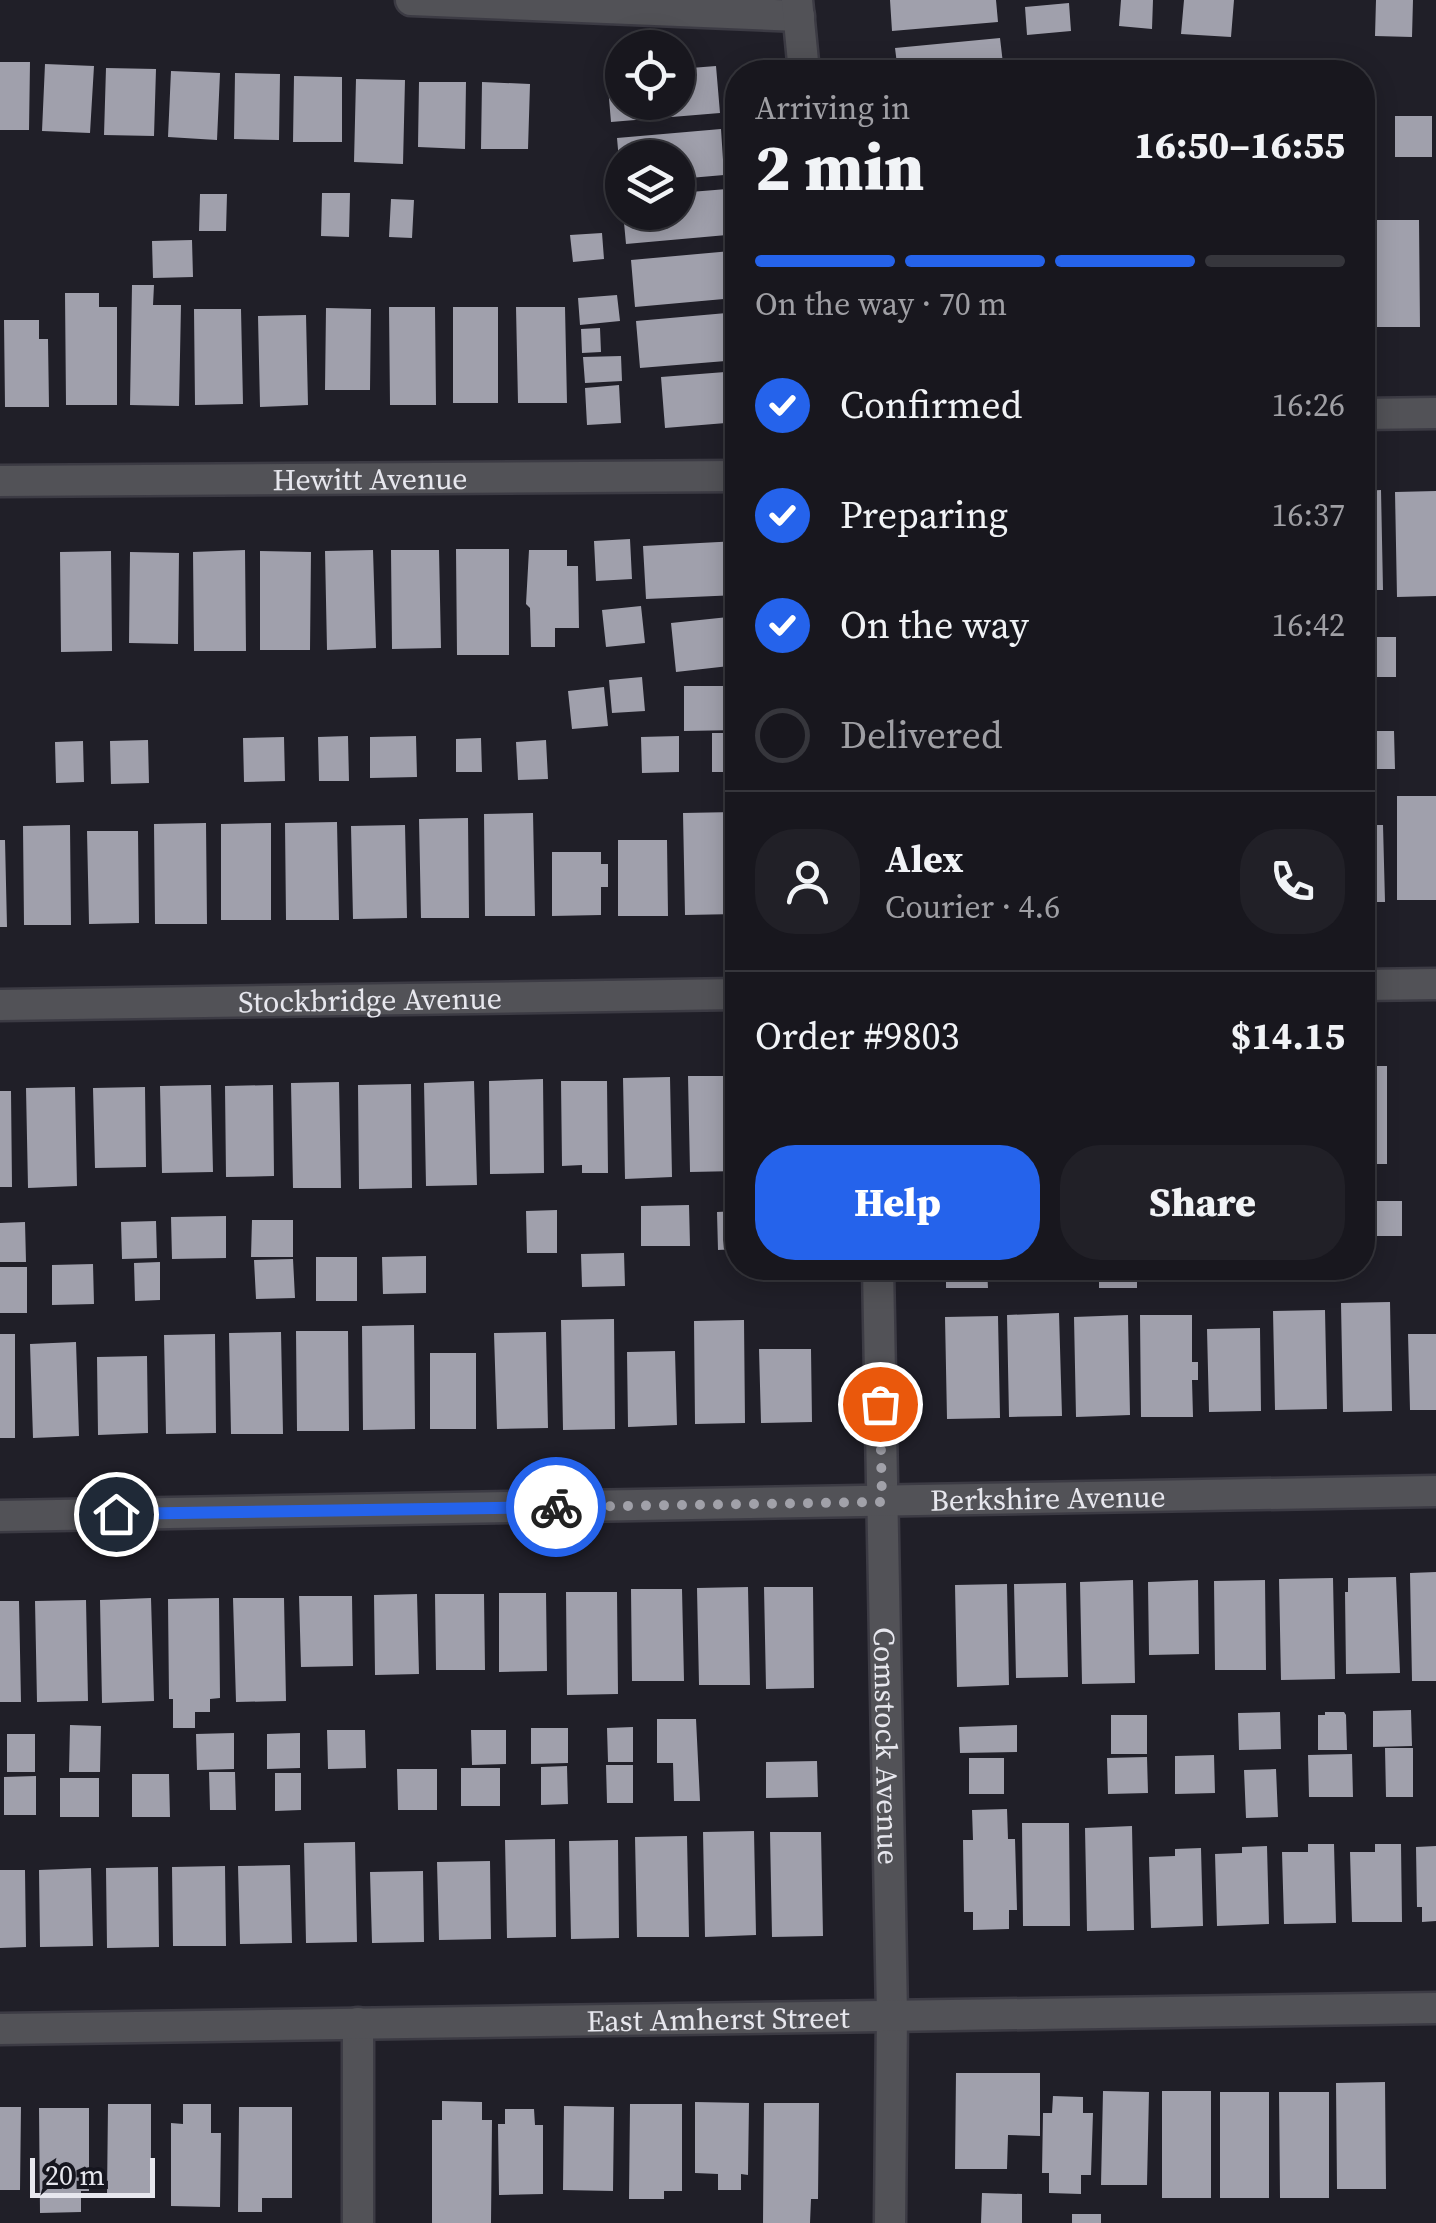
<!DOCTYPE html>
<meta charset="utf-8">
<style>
body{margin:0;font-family:"Source Serif 4",serif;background:#212027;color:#f1f3f6;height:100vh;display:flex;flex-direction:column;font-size:38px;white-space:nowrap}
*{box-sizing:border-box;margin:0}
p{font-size:32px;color:#9f9fa4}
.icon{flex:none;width:55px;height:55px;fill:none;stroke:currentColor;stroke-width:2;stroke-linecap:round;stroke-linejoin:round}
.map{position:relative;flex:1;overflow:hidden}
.sheet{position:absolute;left:725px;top:60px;width:650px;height:1220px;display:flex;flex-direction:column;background:#18171e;border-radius:40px;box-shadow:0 5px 25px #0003,0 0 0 2px #36363c}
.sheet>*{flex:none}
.tools{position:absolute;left:605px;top:30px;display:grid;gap:20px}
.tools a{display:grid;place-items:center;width:90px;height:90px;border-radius:50%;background:#18171e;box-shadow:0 5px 25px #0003,0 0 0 2px #36363c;font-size:50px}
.scale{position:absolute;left:30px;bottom:25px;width:125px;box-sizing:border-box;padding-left:10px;border:5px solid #e7e7ee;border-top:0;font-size:28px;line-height:35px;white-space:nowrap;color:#e7e7ee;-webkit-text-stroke:8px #16161f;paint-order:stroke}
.pin{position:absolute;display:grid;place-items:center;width:85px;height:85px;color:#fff;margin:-42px;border:5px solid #fff;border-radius:50%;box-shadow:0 2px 10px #0007}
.courier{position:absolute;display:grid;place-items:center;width:100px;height:100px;margin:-50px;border:8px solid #2563eb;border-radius:50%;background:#fff;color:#222;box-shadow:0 2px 12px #0007}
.head em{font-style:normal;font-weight:800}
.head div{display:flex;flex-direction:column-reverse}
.head{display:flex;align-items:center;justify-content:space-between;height:170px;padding:0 30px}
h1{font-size:65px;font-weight:800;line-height:75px}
.bar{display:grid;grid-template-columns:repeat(4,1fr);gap:15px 10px;align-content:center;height:120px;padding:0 30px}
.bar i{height:12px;border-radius:8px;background:#36363c}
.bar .current{background:#2563eb}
.bar p{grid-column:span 4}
.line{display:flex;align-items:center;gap:25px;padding:0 30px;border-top:2px solid #36363c}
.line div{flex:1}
.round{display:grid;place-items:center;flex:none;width:105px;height:105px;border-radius:40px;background:#212027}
ol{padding:0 30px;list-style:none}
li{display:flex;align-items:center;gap:30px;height:110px}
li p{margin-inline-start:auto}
li .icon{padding:10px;border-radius:50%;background:#2563eb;color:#fff;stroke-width:4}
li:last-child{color:#9f9fa4}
li i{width:55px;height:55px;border:5px solid #36363c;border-radius:50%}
.cta{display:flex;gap:20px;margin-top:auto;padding:20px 30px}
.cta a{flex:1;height:115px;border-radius:40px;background:#2563eb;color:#fff;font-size:40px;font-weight:800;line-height:115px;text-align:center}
.cta a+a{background:#212027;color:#f1f3f6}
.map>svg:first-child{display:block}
.building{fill:#a0a0ac}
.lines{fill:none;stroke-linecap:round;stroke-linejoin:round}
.minor-casing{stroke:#3c3b44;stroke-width:35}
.tertiary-casing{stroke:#3c3b44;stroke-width:35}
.minor{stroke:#525257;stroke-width:30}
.tertiary{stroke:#525257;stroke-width:30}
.done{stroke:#a1a1a9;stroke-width:10;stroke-dasharray:0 18}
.route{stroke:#2563eb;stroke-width:12}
.labels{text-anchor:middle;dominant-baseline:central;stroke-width:10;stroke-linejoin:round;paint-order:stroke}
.street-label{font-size:30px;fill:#e7e7ee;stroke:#16161f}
</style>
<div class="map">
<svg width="1436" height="2223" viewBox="0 0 1436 2223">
<rect width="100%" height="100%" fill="#201f28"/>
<!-- building -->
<path class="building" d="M890,0H996L998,22L892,31Z
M1121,0H1153L1152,29L1119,26Z
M1184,0H1234L1231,37L1181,34Z
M1376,0H1413L1412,37L1375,36Z
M1069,3L1071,31L1027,35L1025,7Z
M1000,38L1004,72H898L895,48Z
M0,62H30L29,130H0Z
M45,64L94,66L90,133L42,131Z
M716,66L720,113L611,122L607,75L622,74V102H678V69Z
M106,68L156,69L154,136L104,135Z
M171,71L220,73L217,140L168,137Z
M235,73L280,74L279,140L234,139Z
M294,76L342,77V142H293Z
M356,79L405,80L403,164L354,162Z
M419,82H466L465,149L418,147Z
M482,82L530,84L528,149H481Z
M1395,116H1432V157H1395Z
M1362,121H1368V158H1362Z
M721,129L724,175L678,179V158H622V172H620L617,138Z
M727,189L729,212L737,211L738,234L626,244L623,212H678V193Z
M322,193H350L349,237L321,236Z
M200,194H227L226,231H199Z
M391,199L414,200L412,238L389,237Z
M1370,220H1419L1420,327H1371Z
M602,233L604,259L573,262L570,235Z
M192,240L193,277L153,278L152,241Z
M731,251L735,298L635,307L631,260Z
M132,285H154L153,305H181L179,406L130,405Z
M65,293H99V307H117V405H66Z
M617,295L620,321L580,325L578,298Z
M389,307H435L436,405H390Z
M453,307H498V403H453Z
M516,307H565L567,403H518Z
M326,308L371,309L370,390H325Z
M194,309H241L243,404L195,405Z
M738,312V360L640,368L636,321Z
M306,315L308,405L260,407L258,316Z
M4,320H39V339H48L49,407H5Z
M600,328L601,352L582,353L581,329Z
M621,356L622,381L585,383L583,357Z
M738,371V422L665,428L661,377Z
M619,385L621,423L587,425L585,388Z
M1381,490L1383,590H1369V597L1362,598V491Z
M1436,491V596L1397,597L1395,492Z
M630,539L632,579L596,581L594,541Z
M738,541V595L646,599L643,546Z
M456,549H509V655H457Z
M245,550L246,651H194L193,552Z
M373,550L376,648L327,650L325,551Z
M391,550H439L441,648L392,649Z
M529,550H567V566H578L579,628H555V647H531L530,608L526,604Z
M111,551L112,651L61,652L60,552Z
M260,551L311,552L310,650H260Z
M130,552L179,553L178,644L129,643Z
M641,606L645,643L606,647L602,610Z
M738,616V665L676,672L671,623Z
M1371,637H1396V677H1371Z
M642,677L645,711L612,713L609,680Z
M684,686H738V730L684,731Z
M604,687L608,726L572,729L568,691Z
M1362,731H1394L1395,769H1362Z
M712,733H738V772H712Z
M348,736L349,781H319L318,737Z
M416,736L417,777L370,778V737Z
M679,736V772L642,773L641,737Z
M284,737L285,781L244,782L243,738Z
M481,738L482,772H456V739Z
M148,740L149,783L111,784L110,741Z
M546,740L548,779L518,780L516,742Z
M83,741L84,782L56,783L55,742Z
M1397,796H1436V900H1397Z
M735,812L737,914L685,915L683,813Z
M533,813L535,916H485L484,814Z
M468,818L469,918H421L419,819Z
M337,822L339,920H286L285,823Z
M206,823L207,924H155L154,824Z
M271,823V920H221V824Z
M70,825L71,925H24L23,826Z
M405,825L407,918L353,919L351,826Z
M1362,825H1383L1385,902H1362Z
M87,831H138L139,923L89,924Z
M0,840H5L7,927H0Z
M618,840H667L668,916H618Z
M552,852H601V864H608V887H601V915L552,916Z
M1362,1066H1387V1164H1362Z
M688,1076H738V1171L690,1172Z
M670,1077L672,1177L625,1179L623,1078Z
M543,1079L544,1173L490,1174L489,1081Z
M474,1081L477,1185L426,1186L424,1083Z
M561,1081H607L608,1173H582V1165L562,1166Z
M339,1082L341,1188H293L291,1083Z
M411,1084L412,1188L359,1189L358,1085Z
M211,1085L213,1172L162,1173L160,1086Z
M273,1085L274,1176L226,1177L225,1086Z
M75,1087L77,1186L28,1188L26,1088Z
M145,1087L146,1167L95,1168L93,1088Z
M0,1091H11L12,1187H0Z
M1370,1201H1402V1236H1369Z
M689,1205L690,1246H641V1206Z
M557,1210V1253H527L526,1211Z
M738,1211V1249L718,1250L717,1212Z
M226,1216V1258L172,1259L171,1217Z
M252,1220H293V1257H251Z
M156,1221L157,1258L122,1259L121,1222Z
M25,1222L26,1262H0V1223Z
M624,1253L625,1286L582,1287L581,1254Z
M426,1256V1293L383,1294L382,1257Z
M316,1257H357V1301H316Z
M293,1259L295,1298L256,1299L254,1260Z
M160,1262V1300L135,1301L134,1263Z
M93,1264L94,1304L52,1305V1265Z
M0,1267H27V1313H0Z
M946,1268H987L988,1288H946Z
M1099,1268H1137V1288H1099Z
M1308,1268H1339V1276L1308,1277Z
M1390,1302L1392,1411L1343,1412L1341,1303Z
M1325,1310L1327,1409L1275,1410L1273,1311Z
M1059,1313L1062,1416L1009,1417L1007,1315Z
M1128,1315L1130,1415L1076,1417L1074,1317Z
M1140,1315H1192V1362H1198V1380H1192L1193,1417H1141Z
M998,1316L1000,1418L947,1419L945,1317Z
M614,1319L615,1429L563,1430L561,1320Z
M744,1320L745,1423L695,1424L694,1321Z
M414,1325L415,1429L363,1430L362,1326Z
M1260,1328L1261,1411L1209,1412L1207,1329Z
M296,1331H348L349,1431H297Z
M281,1332L283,1434H231L229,1333Z
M546,1332L548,1428L497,1429L494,1333Z
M0,1334H15V1438H0Z
M215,1334L216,1433L166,1434L164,1335Z
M1408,1334H1436V1410H1410Z
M76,1342L79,1436L33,1438L30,1344Z
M759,1349H811L812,1422L761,1423Z
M675,1351L677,1425L628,1427L627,1352Z
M430,1353H476V1429H430Z
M147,1356L148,1433L98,1435L97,1357Z
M1436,1572V1681H1412L1410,1573Z
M1396,1577L1400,1673L1346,1674L1345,1592H1348V1578Z
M1333,1578L1335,1679L1281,1680L1279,1579Z
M1133,1580L1135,1683L1082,1684L1080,1582Z
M1198,1580L1199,1654L1149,1655L1148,1582Z
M1265,1580L1266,1670H1215L1214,1581Z
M1066,1583L1068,1677L1016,1678L1014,1584Z
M1007,1584L1009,1685L957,1687L955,1585Z
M748,1587L750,1685H699L697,1588Z
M764,1587H813L814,1688L766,1689Z
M631,1589H682L684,1681H632Z
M566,1592H617L618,1694L567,1695Z
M499,1593H546L547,1671L499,1672Z
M417,1594L419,1674L375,1675L374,1595Z
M435,1594H484L485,1670H436Z
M299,1596H352L353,1666L301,1667Z
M151,1598L154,1701L102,1703L100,1600Z
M219,1598L220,1698L210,1699V1712H195V1728H173V1699H169L168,1599Z
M233,1598H284L286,1701L236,1702Z
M86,1600L88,1701L37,1702L35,1601Z
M0,1601H19L21,1702H0Z
M1411,1710L1412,1746L1373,1747V1711Z
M1280,1712L1281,1749L1239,1750L1238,1713Z
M1325,1712H1344L1346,1715L1347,1750H1318V1715H1325Z
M1111,1715H1147V1754H1111Z
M657,1719H696L700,1801H674L673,1763H657Z
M70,1725L101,1726L100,1772H69Z
M1017,1725V1752L960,1753L959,1727Z
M633,1727V1762H608L607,1728Z
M531,1728H568V1763L531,1764Z
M327,1730H365L366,1768L328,1769Z
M471,1730H506V1764L472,1765Z
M234,1733V1769L197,1770L196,1734Z
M300,1733V1768L267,1769V1734Z
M7,1734H35V1772H7Z
M1385,1748H1413V1797H1386Z
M1352,1754L1353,1797H1309L1308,1755Z
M1214,1755L1215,1793L1175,1794V1756Z
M1147,1757L1148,1793L1108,1794L1107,1758Z
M969,1758H1004V1794H969Z
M817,1761L818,1797L766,1798V1762Z
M606,1765H633V1803H607Z
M567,1766L568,1804L541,1805V1767Z
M461,1768H500V1806H461Z
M397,1769H437V1810H398Z
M1276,1769L1278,1817L1246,1818L1244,1770Z
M209,1772H235L236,1810H210Z
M275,1773H301V1810L275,1811Z
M132,1774H169L170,1817H132Z
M36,1776V1815H4V1777Z
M60,1778H99V1817H60Z
M1007,1809L1008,1839H1015L1017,1910H1009V1929L973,1930V1912H964L963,1840H973L972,1810Z
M1022,1823H1069L1070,1926H1023Z
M1132,1826L1134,1930L1087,1931L1085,1828Z
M754,1831L756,1935L705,1937L703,1832Z
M770,1832H821L823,1936L772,1937Z
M687,1836L689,1937H637L635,1837Z
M555,1839L556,1937L507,1938L505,1840Z
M618,1840L619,1938L571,1939L569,1841Z
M355,1842L357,1942L306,1943L304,1843Z
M1308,1844H1334L1336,1923L1284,1924L1282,1852H1308Z
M1375,1844H1401L1402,1922H1352L1350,1852H1375Z
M1267,1846L1269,1924L1217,1926L1215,1854L1242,1853V1847Z
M1436,1846V1921L1422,1922V1907H1417L1416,1847Z
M1201,1848L1203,1926L1151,1928L1149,1857L1175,1856V1849Z
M490,1861L491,1939L439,1940L437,1862Z
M290,1865L292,1943L240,1944L238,1866Z
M225,1866L226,1946H173L172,1867Z
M158,1867L159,1947L107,1948L106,1868Z
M91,1868L93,1946L40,1947L39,1870Z
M0,1870H25L26,1947L0,1948Z
M423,1871L424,1942L372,1943L370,1872Z
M956,2073H1040V2136L1008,2135L1007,2169H955Z
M1385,2082L1386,2189H1337L1336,2083Z
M1103,2091L1149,2092L1147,2185H1101Z
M1162,2091H1211V2198H1162Z
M1220,2092H1269V2198H1220Z
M1279,2092H1329V2198H1280Z
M1053,2096L1083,2097V2113H1093L1091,2175H1081V2194L1049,2193V2173H1042L1043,2113H1052Z
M442,2101L482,2102V2120H492L491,2223H432V2120H442Z
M695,2102L749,2103L748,2175L741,2174V2190H718V2174L695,2173Z
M764,2103H819L818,2199H811L810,2223H763Z
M108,2104H151V2197L107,2196Z
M183,2104H211V2133H221L220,2207L171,2206V2123L183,2124Z
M630,2104H682V2191H664V2199H629Z
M564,2106L614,2107L613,2191L563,2190Z
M0,2107H21L20,2190H0Z
M239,2107H292V2198H262V2212H238Z
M39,2108H89V2191H81V2212L40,2213Z
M505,2109H534L535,2125H543V2194L499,2195L498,2124H505Z
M982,2193L1022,2194V2223H981Z
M1072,2214H1101V2223H1072Z"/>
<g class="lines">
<defs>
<g id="minor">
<path d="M411,0L799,16"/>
<path d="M797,0L804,72"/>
<path d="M1362,414L1436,413"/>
<path id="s1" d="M0,481L738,476"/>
<path d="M1362,985L1436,984"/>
<path id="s2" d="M0,1005L738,994"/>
<path id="s3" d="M878,1268L892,2015L890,2223"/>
<path d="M358,2223V2023"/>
</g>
<g id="tertiary">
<path id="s4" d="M0,1516L1436,1491"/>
<path id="s5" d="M0,2029L1436,2008"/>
</g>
</defs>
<!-- minor casing -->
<use href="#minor" class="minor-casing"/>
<!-- tertiary casing -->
<use href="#tertiary" class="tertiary-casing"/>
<!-- minor -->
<use href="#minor" class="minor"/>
<!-- tertiary -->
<use href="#tertiary" class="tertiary"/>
</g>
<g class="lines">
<!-- done -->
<path class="done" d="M556,1507L882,1502L880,1404"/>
<!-- route -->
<path class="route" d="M116,1514L556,1507"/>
</g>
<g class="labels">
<!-- street labels -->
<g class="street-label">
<text stroke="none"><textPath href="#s1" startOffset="370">Hewitt Avenue</textPath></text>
<text stroke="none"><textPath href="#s2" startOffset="370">Stockbridge Avenue</textPath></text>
<text stroke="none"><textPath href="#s4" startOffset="1048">Berkshire Avenue</textPath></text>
<text stroke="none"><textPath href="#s3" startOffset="478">Comstock Avenue</textPath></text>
<text stroke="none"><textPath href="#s5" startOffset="718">East Amherst Street</textPath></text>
</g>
</g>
</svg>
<div class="tools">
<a><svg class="icon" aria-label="locate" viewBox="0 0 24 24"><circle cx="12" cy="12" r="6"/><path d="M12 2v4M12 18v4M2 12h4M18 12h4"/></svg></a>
<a><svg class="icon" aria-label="layers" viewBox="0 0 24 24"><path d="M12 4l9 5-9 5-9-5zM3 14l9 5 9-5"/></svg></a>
</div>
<div class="scale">20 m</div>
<div class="pin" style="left:880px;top:1404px;background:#ea580c"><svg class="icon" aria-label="bag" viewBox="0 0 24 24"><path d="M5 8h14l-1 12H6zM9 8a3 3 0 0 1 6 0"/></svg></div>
<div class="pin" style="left:116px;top:1514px;background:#1f2937"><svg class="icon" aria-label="home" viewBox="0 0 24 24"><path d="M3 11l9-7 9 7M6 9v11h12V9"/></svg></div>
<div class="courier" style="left:556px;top:1507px"><svg class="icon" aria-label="bike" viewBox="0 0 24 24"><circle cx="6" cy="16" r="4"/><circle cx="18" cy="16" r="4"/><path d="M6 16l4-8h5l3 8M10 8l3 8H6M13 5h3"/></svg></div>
<section class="sheet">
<div class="head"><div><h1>2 min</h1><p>Arriving in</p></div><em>16:50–16:55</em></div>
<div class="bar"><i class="current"></i><i class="current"></i><i class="current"></i><i></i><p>On the way · 70 m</p></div>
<ol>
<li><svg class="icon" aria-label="check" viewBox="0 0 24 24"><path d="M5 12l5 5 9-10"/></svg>Confirmed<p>16:26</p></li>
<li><svg class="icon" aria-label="check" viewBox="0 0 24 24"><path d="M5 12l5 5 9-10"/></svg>Preparing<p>16:37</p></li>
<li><svg class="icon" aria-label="check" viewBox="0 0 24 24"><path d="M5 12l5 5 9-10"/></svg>On the way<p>16:42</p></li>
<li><i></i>Delivered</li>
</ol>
<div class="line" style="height:180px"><a class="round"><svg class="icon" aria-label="person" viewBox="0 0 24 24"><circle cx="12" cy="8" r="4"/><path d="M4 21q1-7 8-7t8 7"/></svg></a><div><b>Alex</b><p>Courier · 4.6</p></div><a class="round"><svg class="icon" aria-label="phone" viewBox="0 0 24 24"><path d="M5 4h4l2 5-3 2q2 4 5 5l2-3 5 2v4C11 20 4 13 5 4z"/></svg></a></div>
<div class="line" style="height:130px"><div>Order #9803</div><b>$14.15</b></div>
<div class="cta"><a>Help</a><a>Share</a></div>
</section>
</div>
